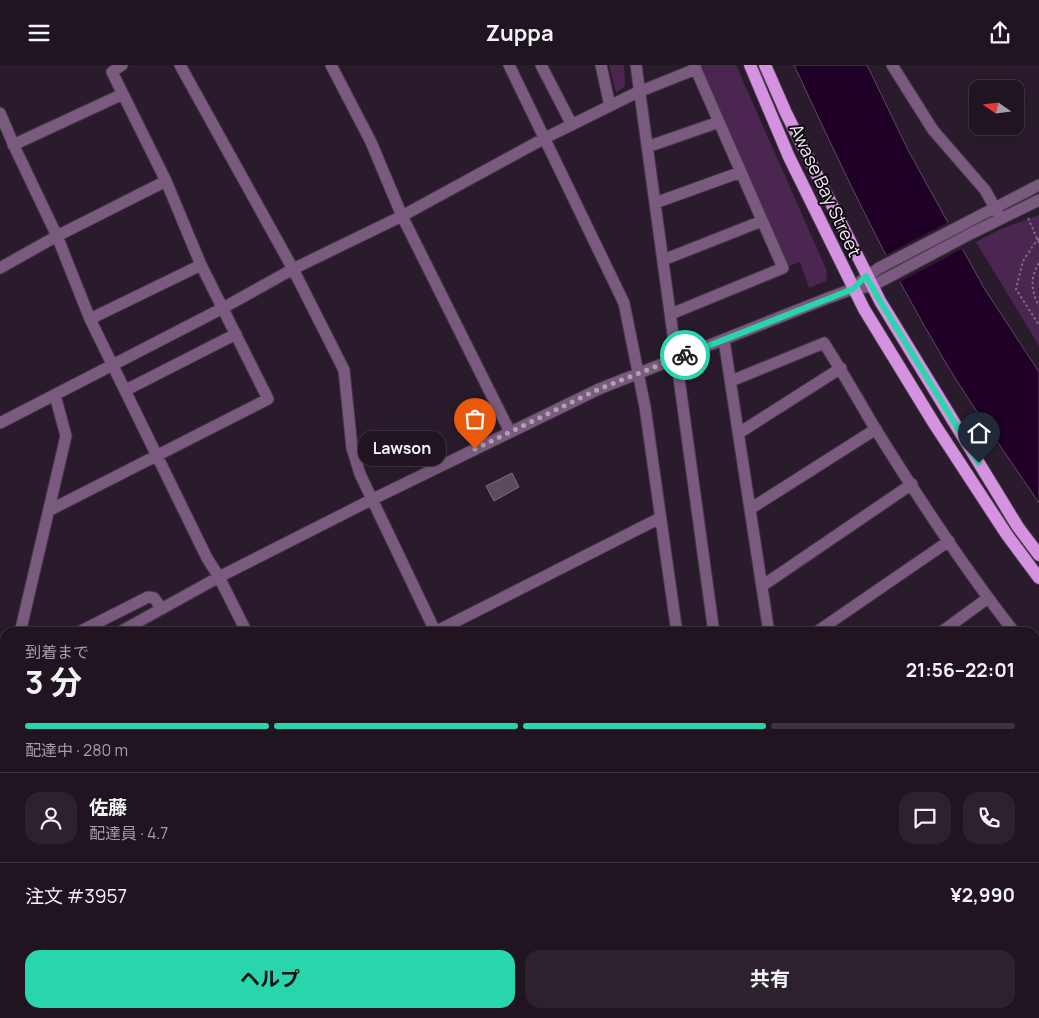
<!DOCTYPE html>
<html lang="ja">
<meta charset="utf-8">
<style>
body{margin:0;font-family:Manrope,"Noto Sans JP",sans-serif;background:#2c212d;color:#f1f3f6;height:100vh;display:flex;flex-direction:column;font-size:19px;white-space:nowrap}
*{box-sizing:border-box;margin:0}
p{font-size:16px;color:#a19ea5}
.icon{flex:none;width:28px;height:28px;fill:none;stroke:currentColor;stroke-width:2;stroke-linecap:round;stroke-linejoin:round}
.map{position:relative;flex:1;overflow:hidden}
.panel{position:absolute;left:0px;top:562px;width:1040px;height:391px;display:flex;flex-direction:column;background:#1f1420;border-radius:15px 15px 0 0;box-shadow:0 5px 20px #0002,0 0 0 1px #3c333e}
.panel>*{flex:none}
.needle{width:32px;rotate:284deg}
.controls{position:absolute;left:969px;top:15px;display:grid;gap:10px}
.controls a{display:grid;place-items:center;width:55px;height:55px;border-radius:10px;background:#1f1420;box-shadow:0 5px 20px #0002,0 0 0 1px #3c333e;font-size:25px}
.pin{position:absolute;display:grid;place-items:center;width:42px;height:42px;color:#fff;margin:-51px -21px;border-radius:50% 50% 50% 0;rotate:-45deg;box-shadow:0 0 5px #0007}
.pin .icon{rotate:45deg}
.courier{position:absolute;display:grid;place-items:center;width:50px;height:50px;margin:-25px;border:4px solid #29d5ac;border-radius:50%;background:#fff;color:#222;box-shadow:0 1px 6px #0007}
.bubble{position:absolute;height:35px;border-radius:15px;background:#1f1420;box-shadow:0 5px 20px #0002,0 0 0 1px #3c333e;font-size:16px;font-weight:700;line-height:35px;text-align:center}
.head em{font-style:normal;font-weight:700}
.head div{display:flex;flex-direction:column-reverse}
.head{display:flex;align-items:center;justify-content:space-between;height:85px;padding:0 25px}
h1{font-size:32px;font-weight:700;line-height:38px}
.bar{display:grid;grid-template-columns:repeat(4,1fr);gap:8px 5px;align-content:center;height:60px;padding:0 25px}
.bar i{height:6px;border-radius:4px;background:#3c333e}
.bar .on{background:#29d5ac}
.bar p{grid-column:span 4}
.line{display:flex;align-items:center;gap:12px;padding:0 25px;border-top:1px solid #3c333e}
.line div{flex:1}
.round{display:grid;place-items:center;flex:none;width:52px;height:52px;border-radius:15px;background:#2c212d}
.button{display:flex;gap:10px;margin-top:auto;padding:10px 25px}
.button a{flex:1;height:58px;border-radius:15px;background:#29d5ac;color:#111;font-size:20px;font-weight:700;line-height:58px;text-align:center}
.button a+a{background:#2c212d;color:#f1f3f6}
header{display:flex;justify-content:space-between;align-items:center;height:65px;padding:0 25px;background:#1f1420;font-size:22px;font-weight:700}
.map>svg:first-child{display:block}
.green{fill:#4a2650}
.water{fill:#200026;stroke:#604664}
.pier{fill:#291b2b}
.building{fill:#5b4b5d;stroke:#7c6c7f}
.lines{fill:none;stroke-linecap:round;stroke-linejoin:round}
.minor-casing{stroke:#453847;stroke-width:13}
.major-casing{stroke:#453847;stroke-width:14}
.path{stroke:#7a6d7b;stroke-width:2;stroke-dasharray:2.5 2.5;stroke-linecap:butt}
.minor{stroke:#7a5a7f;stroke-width:11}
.major{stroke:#d592e0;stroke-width:12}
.done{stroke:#ada2ae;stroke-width:5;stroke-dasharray:0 9}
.route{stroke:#29d5ac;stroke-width:6}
.labels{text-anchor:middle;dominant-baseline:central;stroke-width:4;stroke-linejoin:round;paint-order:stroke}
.street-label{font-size:18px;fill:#f4eaf5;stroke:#0e080f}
</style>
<header><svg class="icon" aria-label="menu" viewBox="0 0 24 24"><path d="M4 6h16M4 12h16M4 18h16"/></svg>Zuppa<svg class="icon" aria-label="share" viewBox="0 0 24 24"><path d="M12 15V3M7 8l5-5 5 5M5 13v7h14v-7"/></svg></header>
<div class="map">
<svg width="1039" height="953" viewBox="0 0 1039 953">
<rect width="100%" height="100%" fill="#291b2b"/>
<!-- green -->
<path class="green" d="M609,0H624L625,21L616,28Z
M696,0H736L827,206L826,216L809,223L800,197L784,203Z
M1039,150V281L976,177L1001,164Z"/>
<!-- water -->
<path class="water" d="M794,0H867L908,85L984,223L1039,307V438C1007,390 972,342 943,293C887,199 840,99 794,0Z"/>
<!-- pier -->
<path class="pier" d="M950,156L964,183L898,218L884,191Z"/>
<!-- building -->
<path class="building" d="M512,408L519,422L494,436L486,421Z"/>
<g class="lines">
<defs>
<path id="minor" d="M180,0L293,204L344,305L352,383L360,409L436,568
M331,0L371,77L402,151L510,367
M509,0L624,238L645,342L677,568
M541,0L572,60
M601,0L610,41
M636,0L714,568
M892,0L933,65L985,125L998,148
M0,48L15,83L57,171L90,254L207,493L219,512L247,568
M13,80L123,29
M647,82L719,57
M655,138L741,107
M663,195L762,156
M0,203L57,171L166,116
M861,216L879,203L1039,120
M671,249L783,203L694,0
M90,254L201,200
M724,275L769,568
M731,316L824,278C841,305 857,332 873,360C917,431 963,502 1015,568
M126,325L236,269
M0,358L223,243L293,204L402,151L545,73L636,28L696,4
M739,368L841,303
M750,444L876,364
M50,445L268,334L201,200L166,116L112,7L122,0
M762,521L912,419
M20,568L66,371L55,330
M77,568L148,532L154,533L162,544
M118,568L219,512L371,435L599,324L828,233L853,224L872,221L970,169L1039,135
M433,568L660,453
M815,568L949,476
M940,568L988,533
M1035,592L1039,597
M0,642L5,623
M1035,692L1039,697
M1035,712L1039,708
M0,780L5,779
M1035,797L1039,794
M0,807L5,808
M1035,835L1039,839
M0,855L5,856
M0,908L5,881
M1035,914L1039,918
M438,949L440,953
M642,949L644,953
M794,949L798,953
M985,949L989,953
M0,951L14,949
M386,953L393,949
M858,953L863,949
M961,953L966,949"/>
<path id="major" d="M750,0L789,92L864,244L935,360L1007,470L1039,513
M765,0L786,48L880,236L1018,462L1039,490"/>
</defs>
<!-- minor casing -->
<use href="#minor" class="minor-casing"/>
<!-- major casing -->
<use href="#major" class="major-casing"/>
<!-- path -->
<path class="path" d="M1028,153L1039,178
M1039,174L1037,175L1023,196L1016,224L1039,260
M1039,198C1030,212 1031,226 1039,241"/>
<!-- minor -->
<use href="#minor" class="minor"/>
<!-- major -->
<use href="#major" class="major"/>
</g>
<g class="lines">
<!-- done -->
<path class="done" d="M475,384L599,324L685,290"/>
<!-- route -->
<path class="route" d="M685,290L853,224L866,211L880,236L979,398"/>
</g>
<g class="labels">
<!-- street labels -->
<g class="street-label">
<text transform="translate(826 125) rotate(65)">Awase Bay Street</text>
</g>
</g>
</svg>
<div class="controls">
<a><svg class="needle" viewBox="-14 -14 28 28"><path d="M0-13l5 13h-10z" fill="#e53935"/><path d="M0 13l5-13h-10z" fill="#a19ea5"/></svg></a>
</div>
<div class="pin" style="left:475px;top:384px;background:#ea580c"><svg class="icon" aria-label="bag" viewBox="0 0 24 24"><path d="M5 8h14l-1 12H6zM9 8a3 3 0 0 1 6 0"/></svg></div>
<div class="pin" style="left:979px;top:398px;background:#1f2937"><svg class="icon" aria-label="home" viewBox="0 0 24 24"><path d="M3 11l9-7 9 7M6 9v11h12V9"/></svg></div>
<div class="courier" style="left:685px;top:290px"><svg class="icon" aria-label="bike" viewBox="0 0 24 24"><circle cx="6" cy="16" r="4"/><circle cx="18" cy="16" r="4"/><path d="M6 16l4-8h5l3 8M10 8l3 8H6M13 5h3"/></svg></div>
<div class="bubble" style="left:358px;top:366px;width:88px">Lawson</div>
<section class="panel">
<div class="head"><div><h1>3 分</h1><p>到着まで</p></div><em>21:56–22:01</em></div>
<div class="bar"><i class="on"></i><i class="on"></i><i class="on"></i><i></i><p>配達中 · 280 m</p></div>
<div class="line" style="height:90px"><a class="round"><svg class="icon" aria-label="person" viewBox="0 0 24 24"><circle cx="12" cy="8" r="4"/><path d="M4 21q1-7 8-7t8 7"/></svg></a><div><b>佐藤</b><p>配達員 · 4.7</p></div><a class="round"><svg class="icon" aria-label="chat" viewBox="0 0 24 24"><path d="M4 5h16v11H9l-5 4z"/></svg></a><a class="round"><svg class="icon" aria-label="phone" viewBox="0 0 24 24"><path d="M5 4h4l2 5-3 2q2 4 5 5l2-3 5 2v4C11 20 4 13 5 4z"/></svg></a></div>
<div class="line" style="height:65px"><div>注文 #3957</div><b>¥2,990</b></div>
<div class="button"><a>ヘルプ</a><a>共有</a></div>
</section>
</div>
